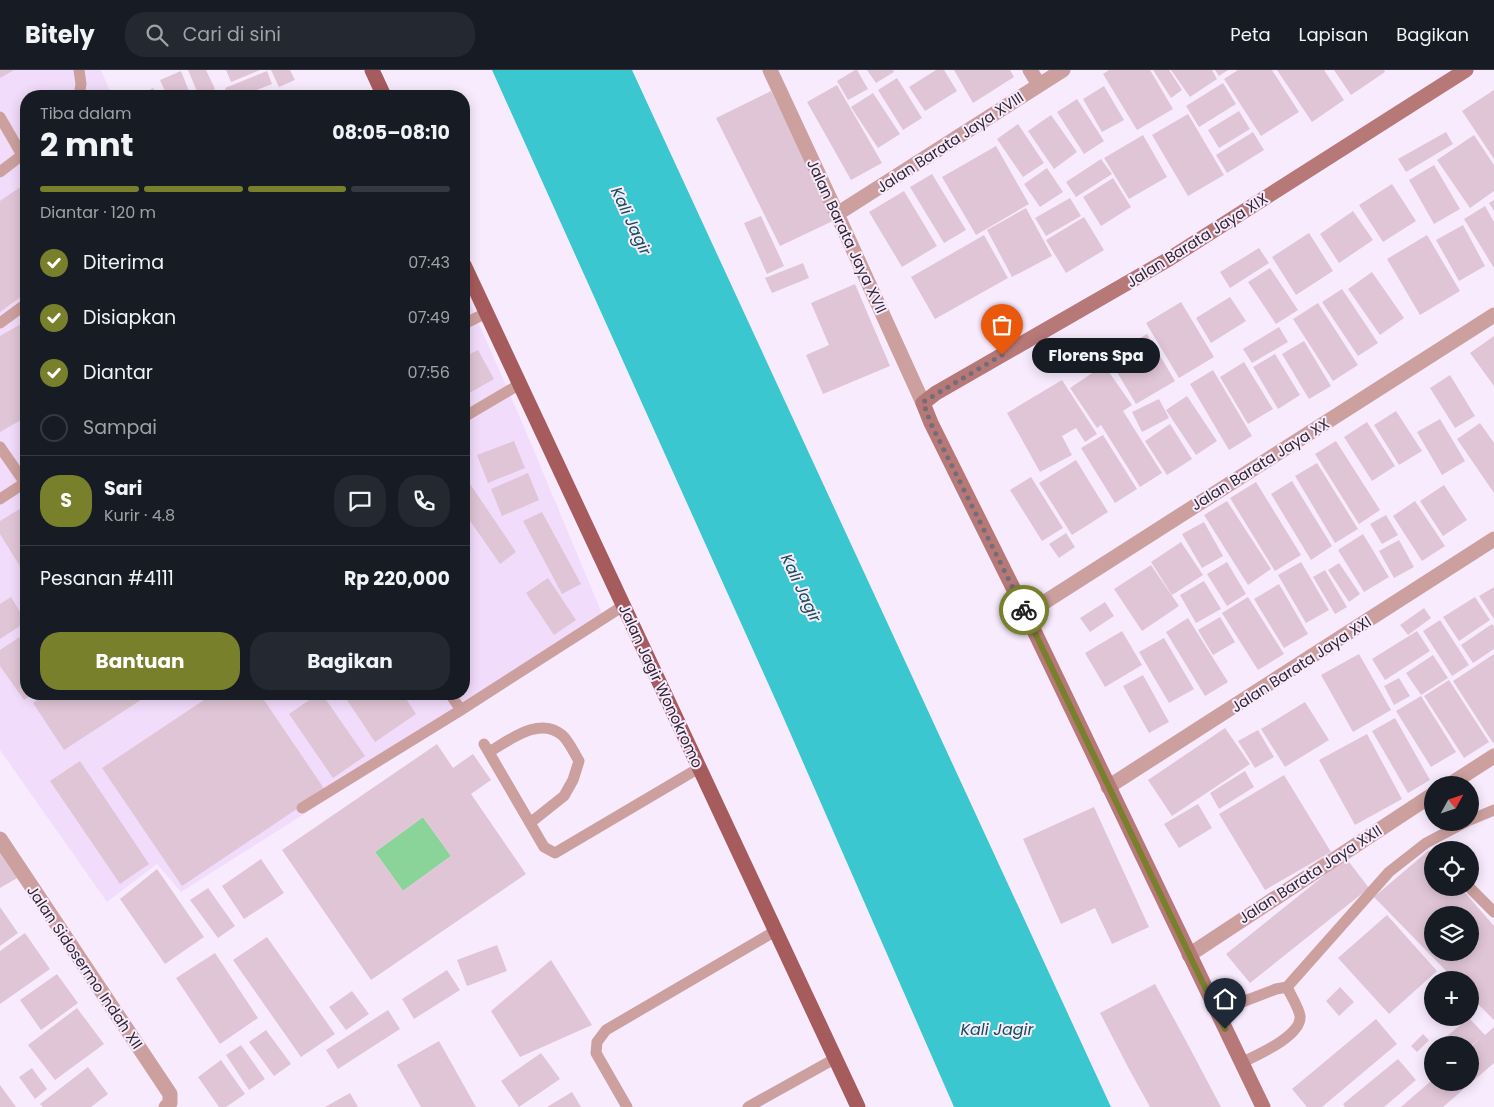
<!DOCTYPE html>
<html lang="id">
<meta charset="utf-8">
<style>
body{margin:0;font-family:Poppins,sans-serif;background:#242831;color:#f1f3f6;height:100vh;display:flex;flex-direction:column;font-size:19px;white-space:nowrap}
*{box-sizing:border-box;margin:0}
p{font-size:16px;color:#9ea1a6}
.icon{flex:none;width:28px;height:28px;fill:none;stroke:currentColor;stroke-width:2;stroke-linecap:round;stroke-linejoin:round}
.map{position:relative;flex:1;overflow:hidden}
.side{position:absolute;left:20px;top:20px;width:450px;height:610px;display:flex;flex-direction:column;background:#171b24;border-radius:20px;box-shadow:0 2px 12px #0003}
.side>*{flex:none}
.needle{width:32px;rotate:50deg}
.buttons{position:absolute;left:1424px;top:706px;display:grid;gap:10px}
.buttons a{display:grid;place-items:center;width:55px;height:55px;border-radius:50%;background:#171b24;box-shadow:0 2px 12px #0003;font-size:25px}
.pin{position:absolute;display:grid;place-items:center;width:42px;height:42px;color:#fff;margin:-51px -21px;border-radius:50% 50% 50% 0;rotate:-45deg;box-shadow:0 0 5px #0007}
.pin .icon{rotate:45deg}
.courier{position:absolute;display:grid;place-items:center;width:50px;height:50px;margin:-25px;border:4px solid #78802c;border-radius:50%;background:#fff;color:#222;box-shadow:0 1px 6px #0007}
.bubble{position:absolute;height:35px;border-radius:18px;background:#171b24;box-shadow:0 2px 12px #0003;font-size:16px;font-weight:700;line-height:35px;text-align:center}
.summary em{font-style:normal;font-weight:700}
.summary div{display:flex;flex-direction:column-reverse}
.summary{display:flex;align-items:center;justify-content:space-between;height:85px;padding:0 20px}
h1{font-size:32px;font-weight:700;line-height:38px}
.bar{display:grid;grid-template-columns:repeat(4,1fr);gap:8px 5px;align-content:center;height:60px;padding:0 20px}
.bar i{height:6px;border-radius:4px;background:#363941}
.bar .current{background:#78802c}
.bar p{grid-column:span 4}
.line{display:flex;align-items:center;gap:12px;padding:0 20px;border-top:1px solid #363941}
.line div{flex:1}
.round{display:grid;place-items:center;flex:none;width:52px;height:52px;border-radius:20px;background:#242831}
ol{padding:0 20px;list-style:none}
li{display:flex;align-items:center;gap:15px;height:55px}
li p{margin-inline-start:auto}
li .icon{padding:5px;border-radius:50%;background:#78802c;color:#fff;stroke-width:4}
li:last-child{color:#9ea1a6}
li i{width:28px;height:28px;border:2px solid #363941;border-radius:50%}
.action{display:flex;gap:10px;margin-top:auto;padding:10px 20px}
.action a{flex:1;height:58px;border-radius:20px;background:#78802c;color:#fff;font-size:20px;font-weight:700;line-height:58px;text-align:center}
.action a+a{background:#242831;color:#f1f3f6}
header{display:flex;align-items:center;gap:30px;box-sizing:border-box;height:70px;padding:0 25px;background:#171b24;border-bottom:1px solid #363941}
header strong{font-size:24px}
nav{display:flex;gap:28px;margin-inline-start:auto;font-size:18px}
.search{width:350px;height:45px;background:#242831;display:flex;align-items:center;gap:12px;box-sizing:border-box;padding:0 18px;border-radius:20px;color:#9ea1a6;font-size:19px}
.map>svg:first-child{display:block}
.built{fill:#f2dcfb}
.green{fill:#8bd499}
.water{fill:#3bc7cf}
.building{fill:#e0c5d6;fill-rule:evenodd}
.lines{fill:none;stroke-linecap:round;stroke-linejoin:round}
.lane{stroke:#cca09f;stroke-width:11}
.street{stroke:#cca09f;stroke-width:15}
.secondary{stroke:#b77878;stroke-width:15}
.primary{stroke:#a65b5d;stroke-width:15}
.done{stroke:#756c79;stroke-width:5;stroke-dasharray:0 9}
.route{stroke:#78802c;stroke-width:6}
.labels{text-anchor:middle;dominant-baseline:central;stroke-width:4;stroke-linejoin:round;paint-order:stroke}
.street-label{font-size:15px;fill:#2f2832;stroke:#f8ebfe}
.water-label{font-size:16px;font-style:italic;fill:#144f52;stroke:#f8ebfe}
</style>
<header>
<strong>Bitely</strong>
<div class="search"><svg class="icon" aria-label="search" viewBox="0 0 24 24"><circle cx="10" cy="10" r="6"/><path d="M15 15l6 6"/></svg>Cari di sini</div>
<nav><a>Peta</a><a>Lapisan</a><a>Bagikan</a></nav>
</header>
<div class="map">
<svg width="1494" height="1037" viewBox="0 0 1494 1037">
<rect width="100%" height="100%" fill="#f8ebfe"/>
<!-- built -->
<path class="built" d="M0,0H101L112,26H26V624H464V220L516,338L606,553L181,822L157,794L107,832L0,680Z"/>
<!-- green -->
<path class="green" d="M423,747L451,786L403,821L375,782Z"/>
<!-- water -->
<path class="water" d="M492,0H632L1111,1037H954L781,642Z"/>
<!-- building -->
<path class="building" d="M0,0H14L0,8Z
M188,0H206L215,19L199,26Z
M226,0H260L231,12Z
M271,0H290L295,10L279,17Z
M855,0H857L868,19L848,30L837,11Z
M867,0H893L894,2L876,13Z
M936,0H944L957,21L925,41L909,17Z
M954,0H1010L1014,7L973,33Z
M1109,0H1150L1173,39L1137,60L1103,4Z
M1153,0H1169L1182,20L1171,28Z
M1171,0H1212L1217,9L1190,27Z
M1215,0H1228L1219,6Z
M1238,0H1272L1299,42L1261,66L1224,9Z
M1277,0H1324L1344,30L1312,52Z
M1334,0H1384L1385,2L1351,25Z
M181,1L191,26H167L160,10Z
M267,1L272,14L241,26H228L225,18Z
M897,8L922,48L903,60L878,20Z
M1223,13L1236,34L1199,57L1186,36Z
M837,15L882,93L851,110L807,32Z
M1104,16L1124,50L1102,62L1083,29Z
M153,18L158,26H140Z
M274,20L277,26H259Z
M1494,20V89L1462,41Z
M352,21L355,26H340Z
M771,21L835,150L780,176L716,48Z
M873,23L900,64L878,78L851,37Z
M1077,29L1104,71L1084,84L1057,42Z
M1239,41L1250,59L1219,78L1208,60Z
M1188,44L1224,105L1188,126L1152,65Z
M1051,45L1077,82L1054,99L1028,61Z
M1018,54L1044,93L1023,107L997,69Z
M1253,62L1264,80L1227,103L1216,85Z
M1446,62L1453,74L1406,102L1398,89Z
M1143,65L1167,107L1129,129L1104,88Z
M1474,65L1494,95V121L1470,138L1437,90Z
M996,76L1029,134L976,165L942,107Z
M1101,89L1112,104L1076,127L1066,112Z
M1434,95L1460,139L1434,154L1409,110Z
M1047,98L1063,122L1040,137L1024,114Z
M932,104L966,160L944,173L910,117Z
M1113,108L1131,137L1101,156L1083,127Z
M26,113V223L0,242V131Z
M1392,114L1416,151L1383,172L1359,135Z
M904,121L937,176L902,197L869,142Z
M1070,128L1081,146L1046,166L1035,148Z
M1494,130V141L1489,133Z
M1485,136L1494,152V198L1464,149Z
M1026,138L1052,186L1012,207L987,160Z
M1353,141L1373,170L1339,193L1320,164Z
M761,146L784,196L767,204L744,153Z
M1084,147L1104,180L1066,203L1046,170Z
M1463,155L1485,196L1459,211L1436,170Z
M1309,163L1333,201L1296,225L1272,187Z
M984,165L1008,208L935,249L911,207Z
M1427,165L1460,221L1420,245L1387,189Z
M1259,178L1269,193L1230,218L1220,202Z
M803,193L809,208L772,223L765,208Z
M1270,198L1298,240L1276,254L1248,212Z
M1372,202L1404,248L1380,265L1348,219Z
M855,214L890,296L823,324L806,285L829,275L811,233Z
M1342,219L1378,273L1358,286L1322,232Z
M1230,227L1246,251L1211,273L1196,248Z
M1181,232L1214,287L1179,308L1146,253Z
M1318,233L1358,295L1333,311L1293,249Z
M26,251V347L0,362V266Z
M1279,257L1288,272L1252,293L1243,279Z
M1147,264L1175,311L1136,334L1108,287Z
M1494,266V316L1470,283Z
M1304,271L1331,316L1309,329L1282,284Z
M478,280L494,309L464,326V287Z
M1275,284L1300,325L1278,339L1253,297Z
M1244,292L1273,339L1248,354L1220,307Z
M1104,295L1132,335L1123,341L1162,403L1140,417L1101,355L1097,358L1070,318Z
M1213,300L1252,366L1229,380L1190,314Z
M1450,305L1475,346L1455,358L1430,318Z
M1062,310L1097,364L1085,372L1076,358L1062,366L1072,385L1040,402L1007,343Z
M1187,326L1217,371L1196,385L1166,340Z
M1159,329L1169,348L1142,362L1132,342Z
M1396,341L1422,381L1399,395L1374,355Z
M1440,349L1465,391L1442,405L1417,362Z
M1367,352L1395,396L1372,411L1344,367Z
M1480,353L1494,373V423L1457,369Z
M1170,354L1192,389L1167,405L1145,371Z
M1103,365L1137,419L1115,433L1081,378Z
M514,371L525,398L488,413L477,385Z
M1336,371L1380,440L1359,454L1315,384Z
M1076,390L1108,442L1072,465L1039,413Z
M1317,393L1358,459L1335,473L1295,406Z
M528,403L539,430L502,446L491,419Z
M464,405L516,482L500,494L464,442Z
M1031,407L1063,458L1042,471L1010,420Z
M1292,411L1332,476L1311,490L1271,424Z
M1256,412L1301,485L1275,501L1230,428Z
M1444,415L1467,450L1443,466L1420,431Z
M1227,431L1271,499L1248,515L1204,445Z
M1415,431L1445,476L1422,491L1393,446Z
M26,435V506L0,464V451Z
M542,442L581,514L562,524L523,451Z
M1386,445L1398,465L1382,474L1370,454Z
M1204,452L1223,486L1202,498L1182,464Z
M1066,463L1075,477L1059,488L1049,474Z
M1363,464L1389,507L1364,522L1338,480Z
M1399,470L1414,497L1394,508L1379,481Z
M1181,472L1203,505L1172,525L1151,492Z
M1227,492L1246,524L1227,536L1207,504Z
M1301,492L1329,540L1306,553L1278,505Z
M1339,493L1360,524L1349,532L1328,500Z
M1151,495L1179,536L1142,561L1114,519Z
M1325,500L1347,537L1335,544L1313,507Z
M548,508L576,550L554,565L526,523Z
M1204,511L1221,539L1196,553L1180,525Z
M1279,514L1308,564L1284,578L1254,529Z
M1494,517V549L1479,526Z
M11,527L26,552L0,569V534Z
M1248,527L1284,584L1258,600L1222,543Z
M1475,527L1490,550L1459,571L1443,547Z
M1105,532L1114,546L1090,562L1080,548Z
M1424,538L1431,548L1408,565L1400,555Z
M1220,547L1235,572L1213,585L1198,560Z
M1188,548L1228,612L1205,626L1166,562Z
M1440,550L1469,595L1452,606L1423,561Z
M1492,554L1494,557V579L1473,593L1461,575Z
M1122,561L1142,595L1105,617L1085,583Z
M1417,561L1430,581L1385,610L1372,589Z
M26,563V624H33L24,630L0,596V580Z
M1164,568L1194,619L1169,633L1139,582Z
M1359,584L1391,640L1353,662L1321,605Z
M1494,584V672L1493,673L1453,611Z
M1433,585L1448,608L1421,625L1406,603Z
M1143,605L1169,652L1149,663L1123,616Z
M1399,608L1410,626L1394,635L1384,616Z
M1449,610L1489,672L1464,688L1424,626Z
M47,624H150L64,680L33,633Z
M213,624H260L325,720L182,816L102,698Z
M284,624H296L288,629Z
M318,624H322L365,686L333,708L289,644Z
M343,624H403L416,644L375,672Z
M1421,626L1456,682L1431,697L1396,641Z
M1305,632L1329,670L1285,697L1261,659Z
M1395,648L1430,710L1408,723L1372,661Z
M1225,658L1250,694L1172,746L1148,710Z
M1258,660L1274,687L1255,698L1238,671Z
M1367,664L1402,729L1355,755L1319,690Z
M437,674L453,698L473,684L491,710L471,724L526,804L371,910L282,780ZM423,747L451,786L403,821L375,782Z
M80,691L149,794L120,814L50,711Z
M1245,701L1254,717L1219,739L1210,723Z
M1284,705L1331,782L1265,820L1219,744Z
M1198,734L1212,758L1179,778L1164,754Z
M1094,737L1149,857L1112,874L1095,838L1061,854L1023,769Z
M0,776L19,807L0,818Z
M1429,780L1432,783V818H1461L1494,856V950L1470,926V910H1455L1374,827ZM1432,845H1470V882H1432Z
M1346,788L1369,818L1250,913L1226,884Z
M261,789L284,823L244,849L222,816Z
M157,799L204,867L165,894L120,829Z
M208,818L235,856L218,868L190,830Z
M0,837L18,863L0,876Z
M1387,845L1437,901L1389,944L1338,888Z
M25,863L50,899L0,934V881Z
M267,867L335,964L301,987L233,890Z
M497,875L507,901L467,916L457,890Z
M215,883L258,948L220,974L176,908Z
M551,890L592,955L520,987L491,941Z
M447,900L460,920L414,949L402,929Z
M57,904L78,933L41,960L20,930Z
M1155,914L1185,969L1221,1037H1150L1129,999L1100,943Z
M1340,917L1354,932L1339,946L1326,931Z
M352,921L369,944L346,960L329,937Z
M77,938L104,974L55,1010L28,975Z
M388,940L400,959L338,999L326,980Z
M1469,948L1485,965L1494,957V993L1443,1037H1401L1432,1010V1012H1470V978L1481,967L1470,977V975H1436Z
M1376,949L1397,974L1322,1037H1307L1292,1019Z
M266,960L291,994L274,1006L249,972Z
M1423,964L1429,970L1417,982L1411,976Z
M439,971L476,1037H421L397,995Z
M241,975L265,1009L249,1020L226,985Z
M1432,978V990L1427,983Z
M541,983L560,1009L519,1037L501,1011Z
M1398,989L1416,1010L1384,1037H1345L1343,1034Z
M221,990L245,1024L226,1037H219L198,1007Z
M88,997L108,1024L91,1037H43L40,1034Z
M32,998L47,1019L35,1029L19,1007Z
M0,1015L16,1037H0Z
M572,1022L581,1037H547Z
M350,1023L358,1037H325Z"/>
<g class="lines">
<!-- lane -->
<path class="lane" d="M79,26L81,14L79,0
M0,47L22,85
M0,102L26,82
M0,253L26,234
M464,254L486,243
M464,347L520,314
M0,377L25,413
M0,429L26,412
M450,624L461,640
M484,674L544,777L555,783L699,698
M489,682C510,670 539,646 562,665C569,671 574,683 579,691L573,710L564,726L530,753
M302,738L461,640L623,536
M1470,750L1494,740
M1470,818L1494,842
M1216,942L1276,919L1287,917L1389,802L1426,773L1466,752
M1241,993C1257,985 1302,966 1300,946C1299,938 1290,924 1287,917
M627,1037L596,983L597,972L606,960L777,860
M748,1037L836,988"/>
<!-- street -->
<path class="street" d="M770,0L837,144L923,333
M1030,0L1039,15
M837,144L1063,0
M1026,544L1494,245
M1449,715L1494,686
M1108,717L1494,469
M0,769L170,1024V1033L166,1037
M1189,885L1432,725"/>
<!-- secondary -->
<path class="secondary" d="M1263,1037L1026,544L931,353L923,333L936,323L1169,189L1466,0"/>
<!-- primary -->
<path class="primary" d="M372,0L384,26
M464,195L858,1037"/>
</g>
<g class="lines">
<!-- done -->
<path class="done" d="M1002,285L923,332L931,354L1024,540"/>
<!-- route -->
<path class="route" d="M1024,540L1225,959"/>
</g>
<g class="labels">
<!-- street labels -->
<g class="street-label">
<text transform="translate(950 72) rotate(-33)">Jalan Barata Jaya XVIII</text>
<text transform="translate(847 166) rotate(65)">Jalan Barata Jaya XVII</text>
<text transform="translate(1197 170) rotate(-32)">Jalan Barata Jaya XIX</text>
<text transform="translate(1260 394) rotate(-32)">Jalan Barata Jaya XX</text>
<text transform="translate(1301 594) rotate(-33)">Jalan Barata Jaya XXI</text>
<text transform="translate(661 616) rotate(65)">Jalan Jagir Wonokromo</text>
<text transform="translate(1310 804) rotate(-33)">Jalan Barata Jaya XXII</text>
<text transform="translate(85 897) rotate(56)">Jalan Sidosermo Indah XII</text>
</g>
<!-- water labels -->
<g class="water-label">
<text transform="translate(631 151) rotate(65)">Kali Jagir</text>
<text transform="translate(801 518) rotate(65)">Kali Jagir</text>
<text x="997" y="959">Kali Jagir</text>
</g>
</g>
</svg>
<div class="buttons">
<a><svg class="needle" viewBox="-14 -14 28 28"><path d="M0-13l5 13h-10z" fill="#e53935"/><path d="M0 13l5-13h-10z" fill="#9ea1a6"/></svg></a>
<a><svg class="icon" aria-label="locate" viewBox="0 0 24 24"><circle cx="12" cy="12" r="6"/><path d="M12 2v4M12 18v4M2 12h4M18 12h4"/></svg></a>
<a><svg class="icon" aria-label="layers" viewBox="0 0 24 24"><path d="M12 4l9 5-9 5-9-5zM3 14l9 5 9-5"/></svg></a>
<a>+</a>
<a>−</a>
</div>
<div class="pin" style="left:1002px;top:285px;background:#ea580c"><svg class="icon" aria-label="bag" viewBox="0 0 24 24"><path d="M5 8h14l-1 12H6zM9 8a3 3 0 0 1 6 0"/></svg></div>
<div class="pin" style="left:1225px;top:959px;background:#1f2937"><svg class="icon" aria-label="home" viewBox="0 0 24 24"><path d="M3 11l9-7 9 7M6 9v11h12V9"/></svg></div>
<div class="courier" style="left:1024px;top:540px"><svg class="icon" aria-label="bike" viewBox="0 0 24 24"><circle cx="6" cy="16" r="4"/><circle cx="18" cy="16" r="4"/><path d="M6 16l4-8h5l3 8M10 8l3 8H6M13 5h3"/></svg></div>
<div class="bubble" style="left:1032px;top:268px;width:128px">Florens Spa</div>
<section class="side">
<div class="summary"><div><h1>2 mnt</h1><p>Tiba dalam</p></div><em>08:05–08:10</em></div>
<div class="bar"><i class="current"></i><i class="current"></i><i class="current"></i><i></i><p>Diantar · 120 m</p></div>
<ol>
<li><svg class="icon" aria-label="check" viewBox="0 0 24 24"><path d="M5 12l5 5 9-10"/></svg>Diterima<p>07:43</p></li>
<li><svg class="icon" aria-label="check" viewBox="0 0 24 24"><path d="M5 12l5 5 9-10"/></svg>Disiapkan<p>07:49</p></li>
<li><svg class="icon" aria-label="check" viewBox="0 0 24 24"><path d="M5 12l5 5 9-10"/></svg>Diantar<p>07:56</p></li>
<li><i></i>Sampai</li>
</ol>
<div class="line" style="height:90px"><b class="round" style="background:#78802c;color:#fff">S</b><div><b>Sari</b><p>Kurir · 4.8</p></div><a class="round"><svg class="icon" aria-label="chat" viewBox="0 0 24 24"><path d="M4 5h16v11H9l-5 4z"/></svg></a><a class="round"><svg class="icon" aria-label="phone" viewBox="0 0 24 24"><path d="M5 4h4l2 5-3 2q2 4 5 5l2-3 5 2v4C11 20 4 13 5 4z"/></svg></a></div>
<div class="line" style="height:65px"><div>Pesanan #4111</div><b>Rp 220,000</b></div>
<div class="action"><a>Bantuan</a><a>Bagikan</a></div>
</section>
</div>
